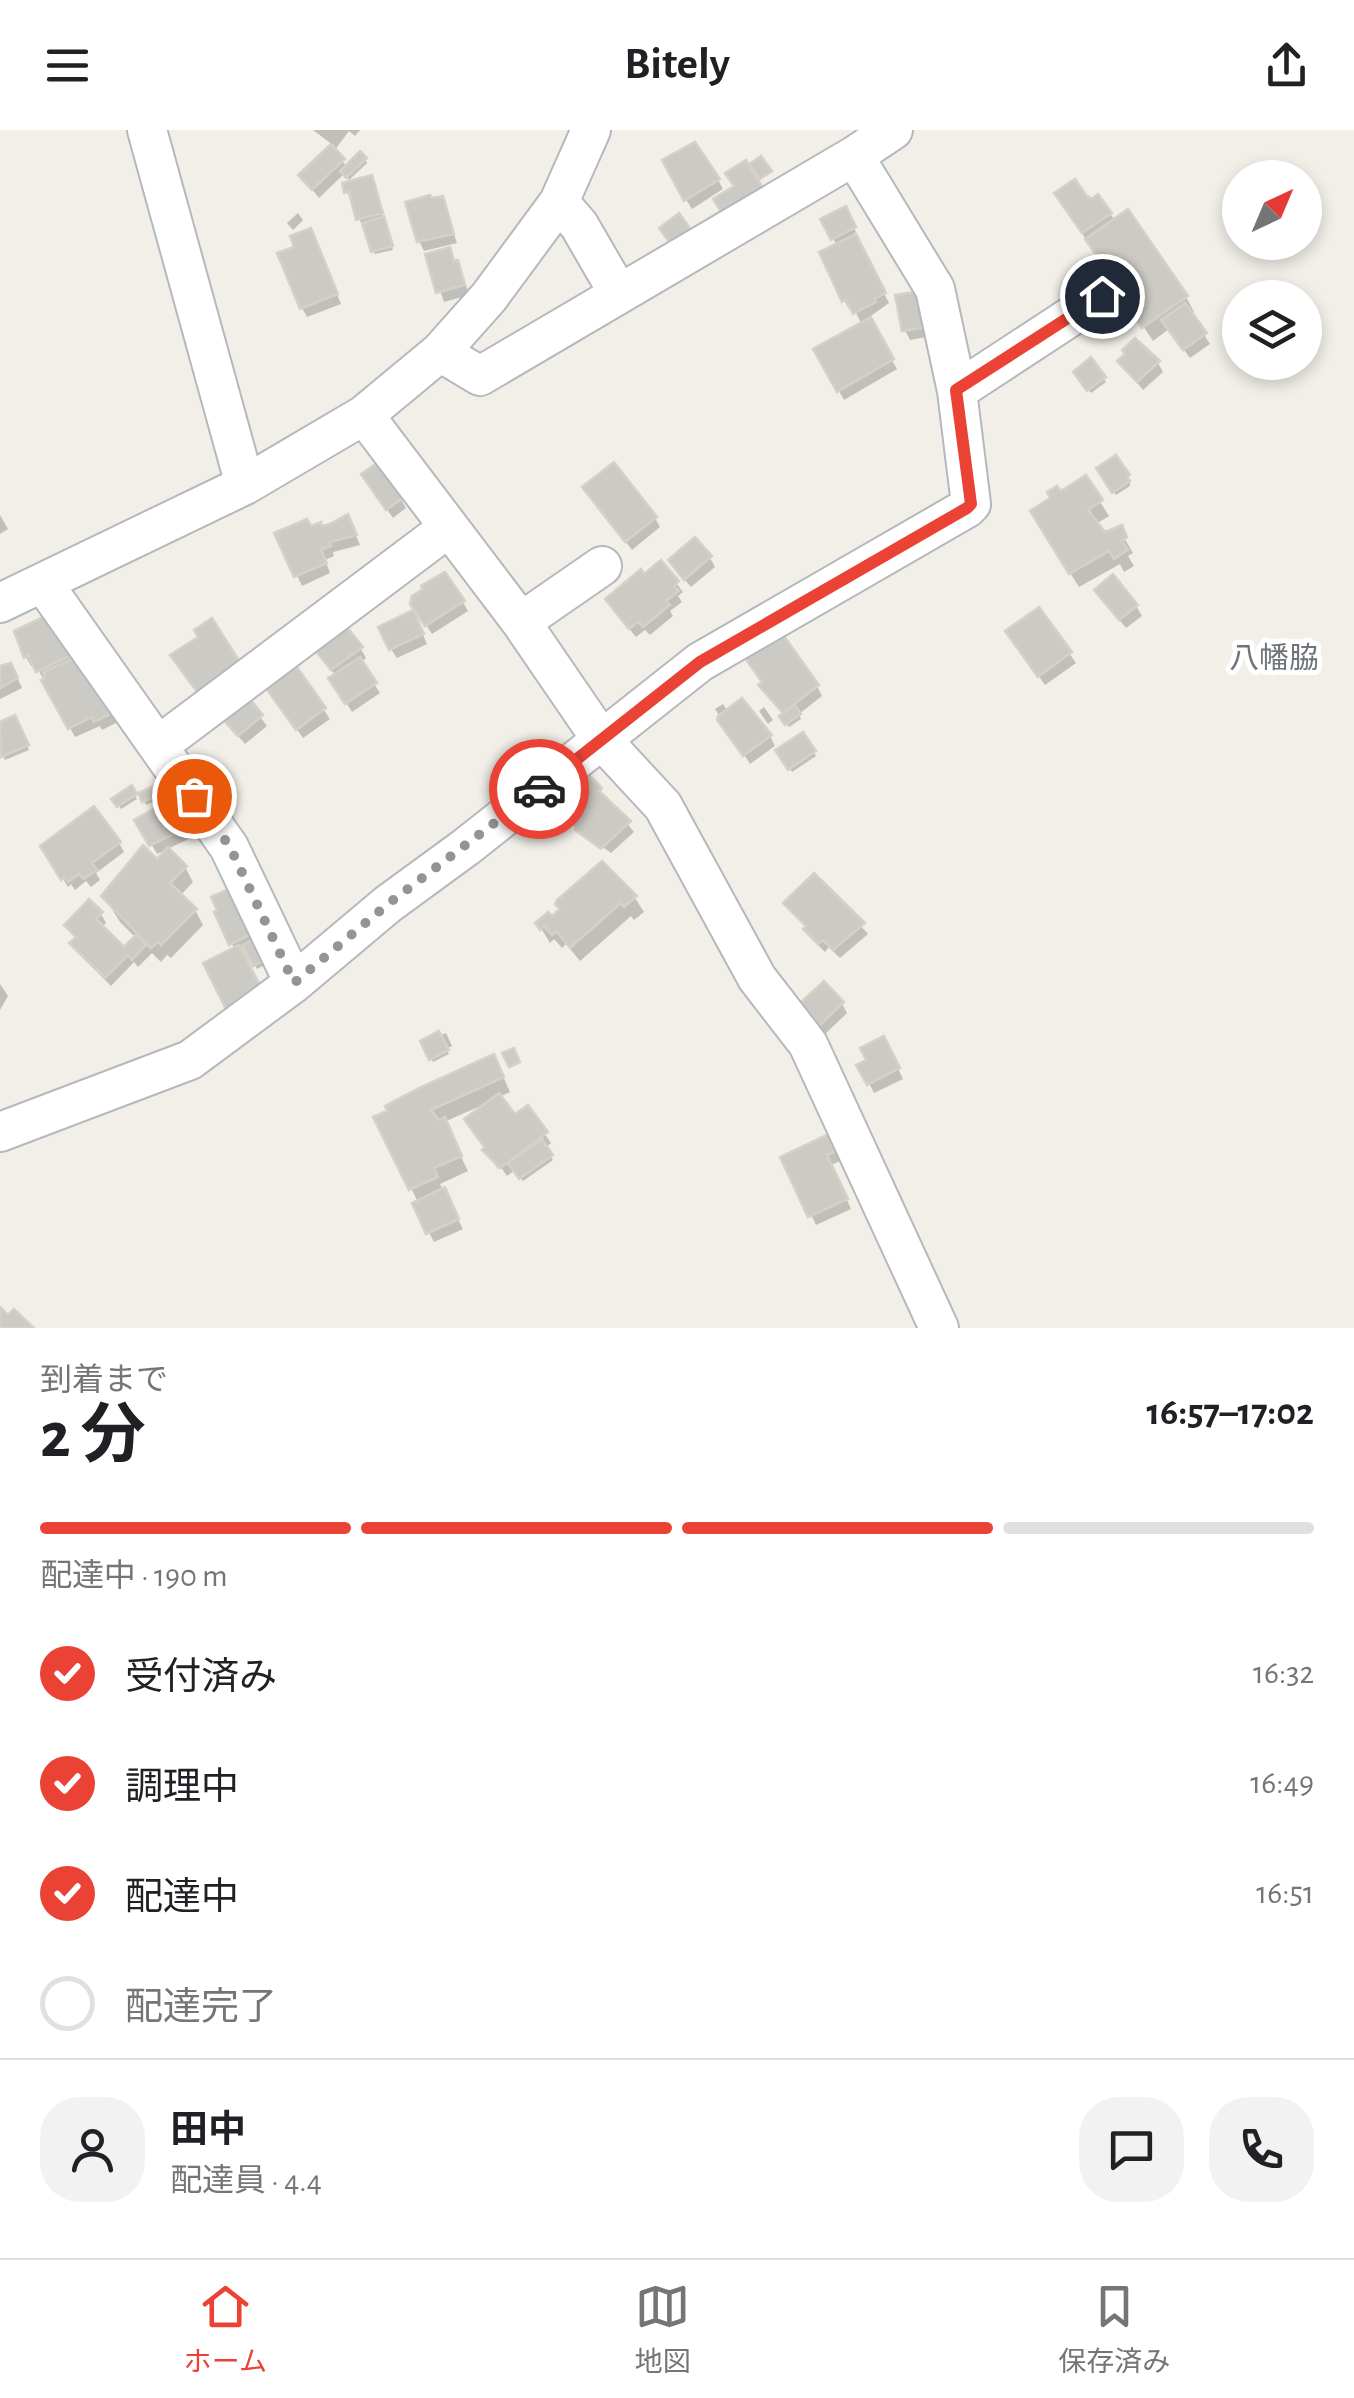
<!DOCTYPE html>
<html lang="ja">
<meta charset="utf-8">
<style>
body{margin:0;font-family:"Alegreya Sans","Noto Sans JP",sans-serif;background:#f2f2f2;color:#202124;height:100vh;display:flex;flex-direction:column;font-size:38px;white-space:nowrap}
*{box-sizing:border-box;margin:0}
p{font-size:32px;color:#757577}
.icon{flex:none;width:55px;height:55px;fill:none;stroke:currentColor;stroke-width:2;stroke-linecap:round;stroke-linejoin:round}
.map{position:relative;height:1198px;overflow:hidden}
.side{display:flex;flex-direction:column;background:#fff;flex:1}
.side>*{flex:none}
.needle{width:65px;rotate:44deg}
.tools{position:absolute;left:1222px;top:30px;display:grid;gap:20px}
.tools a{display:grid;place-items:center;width:100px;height:100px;border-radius:50%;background:#fff;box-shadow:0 5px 15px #0003;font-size:50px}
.pin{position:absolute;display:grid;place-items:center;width:85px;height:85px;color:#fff;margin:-42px;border:5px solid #fff;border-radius:50%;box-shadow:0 2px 10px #0007}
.courier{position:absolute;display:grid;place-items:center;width:100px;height:100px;margin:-50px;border:8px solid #ea4335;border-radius:50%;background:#fff;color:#222;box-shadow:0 2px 12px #0007}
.summary em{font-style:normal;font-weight:700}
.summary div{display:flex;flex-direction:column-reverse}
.summary{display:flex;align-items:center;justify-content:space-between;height:170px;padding:0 40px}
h1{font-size:65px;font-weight:700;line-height:75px}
.bar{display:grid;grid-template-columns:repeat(4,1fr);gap:15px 10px;align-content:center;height:120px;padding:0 40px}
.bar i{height:12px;border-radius:8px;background:#e0e0e0}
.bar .active{background:#ea4335}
.bar p{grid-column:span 4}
.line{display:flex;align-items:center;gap:25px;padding:0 40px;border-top:2px solid #e0e0e0}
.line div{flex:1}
.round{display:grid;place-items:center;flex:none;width:105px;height:105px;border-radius:40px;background:#f2f2f2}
ol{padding:0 40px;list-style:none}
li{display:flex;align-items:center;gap:30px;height:110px}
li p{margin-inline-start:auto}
li .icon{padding:10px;border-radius:50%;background:#ea4335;color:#fff;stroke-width:4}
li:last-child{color:#757577}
li i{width:55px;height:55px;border:5px solid #e0e0e0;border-radius:50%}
header{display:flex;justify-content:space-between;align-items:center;height:130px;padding:0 40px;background:#fff;font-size:45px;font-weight:700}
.tabs{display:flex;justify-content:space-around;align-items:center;height:140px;border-top:2px solid #e0e0e0;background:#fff;font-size:28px;color:#757577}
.tabs a{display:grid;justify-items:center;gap:5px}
.tabs .active{color:#ea4335}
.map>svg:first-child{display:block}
.shadow{fill:#0003}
.building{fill:#cccac5;stroke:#d6d1c6;stroke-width:2.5}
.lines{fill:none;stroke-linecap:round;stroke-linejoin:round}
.minor-casing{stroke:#b5b8bc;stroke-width:42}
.minor{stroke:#fff;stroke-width:38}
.done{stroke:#929495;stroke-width:10;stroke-dasharray:0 18}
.route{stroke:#ea4335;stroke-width:12}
.labels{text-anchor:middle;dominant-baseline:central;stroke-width:10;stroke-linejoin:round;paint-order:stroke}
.neighbourhood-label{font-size:30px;fill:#70757a;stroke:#fff}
</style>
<header><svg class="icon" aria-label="menu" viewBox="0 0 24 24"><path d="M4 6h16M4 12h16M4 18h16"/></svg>Bitely<svg class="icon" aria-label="share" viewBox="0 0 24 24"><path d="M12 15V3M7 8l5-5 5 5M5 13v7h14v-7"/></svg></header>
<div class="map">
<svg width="1354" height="1198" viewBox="0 0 1354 1198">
<rect width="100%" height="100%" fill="#f1efe8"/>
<!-- shadow -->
<path class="shadow" d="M313,0H360L355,6L349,1L334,21L347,37L365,29L367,33L349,50L344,44L319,68L301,45L333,15Z
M371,48L393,120L375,124L347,62Z
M673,49L718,50L723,59L692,79Z
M442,69L457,113L424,121L419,111L431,71Z
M1091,72L1110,84L1186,167L1194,182L1191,184L1210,214L1190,228L1169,199L1153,211L1062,73Z
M845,80L856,102L853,104L889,173L868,188L897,239L844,270L816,220L862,195L853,177L849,179L844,170L823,124L837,116L824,90Z
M298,83L303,90L293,100L287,93Z
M315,110L341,174L307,187L302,178L297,118Z
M449,120L462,142L469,165L444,172L428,126Z
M925,173L932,206L910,210L905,200Z
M1091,231L1106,252L1091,263L1076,242Z
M1120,231L1158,233L1163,242L1143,260Z
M1116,328L1130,350V356L1116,365L1099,339Z
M380,334L406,378L393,388L369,354Z
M1060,365L1100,372L1109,386L1096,394L1104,405L1119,399L1133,423L1128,426L1134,436L1124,442L1120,434L1079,457L1041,397Z
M591,367L655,388L660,397L632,420Z
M0,385L8,399L0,404Z
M352,396L360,415L333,422L334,426L325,430L330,443L302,456L278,404Z
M710,428L715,437L691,457L676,440Z
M661,433L683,462L678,466L682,472L670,481L673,486L650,505L645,500L636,507L613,479Z
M1103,470L1136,476L1142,486L1126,498Z
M463,472L468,481L432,504L418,483Z
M1039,480L1076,533L1045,555L1014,511Z
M49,487L80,528L116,593L102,600L100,596L75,607L35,534L31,536L26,527L18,502Z
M337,493L361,519L366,528L360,533L380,563L352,582L337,558L336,546L317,522Z
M418,493L427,514L397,528L391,519Z
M0,536L16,545L22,558L0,569Z
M294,536L330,589L303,608L272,564Z
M764,553L817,556L822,566L799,584L801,589L789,597L782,587L785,585L767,565Z
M245,567L267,596L245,614L228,594Z
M723,574L728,582L770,606L775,616L750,634L715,579Z
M764,577L773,590L768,594L759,581Z
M14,588L29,620L5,630L0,619V611L6,608L0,595Z
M802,605L816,626L792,642L778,621Z
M158,657L163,667L146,675L142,665Z
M131,659L137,669L121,679L115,670Z
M600,660L634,702L611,723L580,701V704L558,677Z
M176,669L197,705L157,724L138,691Z
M119,713L124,722L96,743L100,750L91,757L86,751L75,760L71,754L68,757L43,717Z
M157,732L185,737L193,752L180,766L195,780L203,795L171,828L167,825L161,832L152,823L138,837L134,832L111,856L78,823L72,814L77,809L67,795L101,784L106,793L101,798L124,820L136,808L120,792L104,766Z
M602,734L635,768L644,782L634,790L631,786L580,831L566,814L562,818L554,809L550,813L538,793L552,789L562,780Z
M814,746L868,804L840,828L829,817L825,822L812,809L808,798L786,774Z
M217,783L261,811L271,832L257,839L246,818L240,821L263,866L234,887L228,877L235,820Z
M0,854L8,866L0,880Z
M842,874L847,883L824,905L806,885Z
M446,903L452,916L446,919L449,924L433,932L423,912Z
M889,919L903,949L874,963L860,936Z
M501,942L510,962L499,967L514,988L527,978L551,1013L545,1018L553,1030L523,1051L515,1040L507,1046L500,1036L498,1039L486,1021L485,974L444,992L468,1041L440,1054L463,1099L434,1112L415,1074L418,1072L377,989Z
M833,1017L840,1031L831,1035L851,1079L816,1095L784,1028Z"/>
<!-- building -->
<path class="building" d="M695,12L720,49L684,71L662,30Z
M331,14L345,29L312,60L298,45Z
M360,21L367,28L346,48L340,41Z
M761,26L772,41L760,49L749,34Z
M746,30L767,65L726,89L713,69L734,56L725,43Z
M372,45L383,83L356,90L349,62L344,63L342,53Z
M1075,49L1086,65L1092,69L1098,64L1112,83L1082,103L1054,63Z
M430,65L432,68L443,66L454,104L417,112L405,72Z
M846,76L856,97L831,110L820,89Z
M1128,79L1188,166L1142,198L1124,172L1127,169L1085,109Z
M679,83L692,101L672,116L659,98Z
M384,86L393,116L371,122L362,93Z
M311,98L338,164L300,179L277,123L294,117L290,106Z
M856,104L886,163L874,169L876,172L853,184L846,169L842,172L819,122Z
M450,117L454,131L458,130L465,155L436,163L425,124Z
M921,161L928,197L902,201L895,165Z
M1185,173L1207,203L1183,220L1161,190Z
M871,187L894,229L837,262L813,219Z
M1135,208L1160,231L1137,252L1117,231L1125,224L1122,220Z
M1091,227L1106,247L1087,261L1073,242Z
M1116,325L1130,345L1127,347L1130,351L1112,363L1096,338Z
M381,330L403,368L386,380L361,344Z
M614,332L657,387L625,412L582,357Z
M1086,345L1103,370L1088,380L1105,402L1122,395L1127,407L1122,411L1128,420L1114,429L1109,421L1069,444L1030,381L1050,368L1047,362L1057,356L1061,361Z
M348,384L357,405L330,412L331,416L321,420L327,433L294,447L274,403L307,389L311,396L321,392L322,396L330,394Z
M695,407L712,426L684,450L668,430Z
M661,430L679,451L674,456L679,461L666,471L670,475L643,497L638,492L629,499L605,469L641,439L644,444Z
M445,442L465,471L425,496L410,474L412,466L423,459L421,456Z
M1113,444L1138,475L1119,490L1094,460Z
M1039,477L1072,522L1038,547L1005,501Z
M413,480L424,504L389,520L378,497Z
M50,484L70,526L36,542L28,525L24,528L14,501Z
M212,488L240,532L230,538L234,545L203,570L170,525L198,507L194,500Z
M342,491L363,517L331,540L309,512Z
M781,502L819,555L783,583L758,555L762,552L745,528Z
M81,525L113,583L94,592L92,587L68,599L41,550L45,548L43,542Z
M360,527L377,553L345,574L328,548Z
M11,533L18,548L0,558V536Z
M294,533L326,578L296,600L263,554Z
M245,563L263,585L238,606L219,585Z
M742,568L772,605L743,626L717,590L718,586Z
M795,575L801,584L785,595L779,586Z
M15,585L29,615L1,627L0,592Z
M803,602L816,621L788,640L775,620Z
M587,643L602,658L599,661L631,691L601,719L575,700L577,697L555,677Z
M159,654L163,663L142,672L138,663Z
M132,655L137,664L117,677L111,669Z
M177,666L194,695L149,716L134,690Z
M94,676L121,712L92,733L97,740L84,749L79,744L68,752L64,747L61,750L40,716Z
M143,715L157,729L168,717L187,736L170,753L197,779L161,815L158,812L151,818L101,766Z
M602,731L637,766L624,777L621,773L570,818L556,801L552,805L544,796L540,800L535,793L548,782L552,786L560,779L555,774L557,770Z
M814,743L865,793L833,820L823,810L818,814L803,799L806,796L783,773Z
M238,755L259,800L229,815L214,782L217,780L211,767Z
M89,769L103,782L96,789L124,817L136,805L146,815L132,830L128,825L105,848L69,813L76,807L64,795Z
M261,806L271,827L253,836L242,815Z
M239,815L260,855L248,861L251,866L226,879L203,833Z
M824,851L844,872L818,897L798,875Z
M439,901L449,920L429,930L420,911Z
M884,906L900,938L867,955L856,935L866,930L860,918Z
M514,918L520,932L509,937L502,923Z
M494,924L504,947L431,980L439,990L445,987L462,1026L434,1038L438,1047L409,1060L373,987L387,981L385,976L419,958Z
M499,963L515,984L528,975L548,1002L500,1038L482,1020L485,1018L464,989Z
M829,1004L837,1021L827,1025L848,1069L808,1087L780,1027Z
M542,1009L553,1025L519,1049L508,1033Z
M445,1057L459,1089L426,1104L412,1073Z
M0,1177L8,1185L14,1179L34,1198H0Z"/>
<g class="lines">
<defs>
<path id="minor" d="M147,0L245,355
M559,72L579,95L619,164
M440,222L480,246L854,26L893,0
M957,261L1102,166
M364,285L521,492L601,609L663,676L757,848L808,914L939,1198
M43,453L229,717L294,853
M0,473L245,355L364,285L440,222L489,167L559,72L591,0
M521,492L602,436
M159,615L448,398
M0,1002L190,930L294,853L388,774L466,717L700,532L967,378L971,374L957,261L935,159L854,26"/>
</defs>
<!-- minor casing -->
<use href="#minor" class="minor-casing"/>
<!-- minor -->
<use href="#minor" class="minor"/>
</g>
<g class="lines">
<!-- done -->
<path class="done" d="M194,666L230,717L294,853L388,774L539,659"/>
<!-- route -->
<path class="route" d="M539,659L700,532L967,378L971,374L956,260L1102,166"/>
</g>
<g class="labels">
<!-- neighbourhood labels -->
<g class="neighbourhood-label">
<text x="1274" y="529">八幡脇</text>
</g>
</g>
</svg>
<div class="tools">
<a><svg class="needle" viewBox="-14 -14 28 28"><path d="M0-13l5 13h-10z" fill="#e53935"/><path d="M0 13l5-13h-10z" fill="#757577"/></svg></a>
<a><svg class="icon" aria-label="layers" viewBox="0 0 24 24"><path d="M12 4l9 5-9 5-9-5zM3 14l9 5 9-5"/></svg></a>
</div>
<div class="pin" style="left:194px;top:666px;background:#ea580c"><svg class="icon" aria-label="bag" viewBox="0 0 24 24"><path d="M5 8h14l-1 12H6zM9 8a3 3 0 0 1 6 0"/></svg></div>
<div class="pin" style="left:1102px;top:166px;background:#1f2937"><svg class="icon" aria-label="home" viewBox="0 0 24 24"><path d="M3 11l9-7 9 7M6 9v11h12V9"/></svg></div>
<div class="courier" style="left:539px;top:659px"><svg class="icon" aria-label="car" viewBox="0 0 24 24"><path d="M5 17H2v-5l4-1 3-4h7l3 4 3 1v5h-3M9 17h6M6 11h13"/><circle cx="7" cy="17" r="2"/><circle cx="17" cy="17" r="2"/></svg></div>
</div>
<section class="side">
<div class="summary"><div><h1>2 分</h1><p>到着まで</p></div><em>16:57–17:02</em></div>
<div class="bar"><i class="active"></i><i class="active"></i><i class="active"></i><i></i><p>配達中 · 190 m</p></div>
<ol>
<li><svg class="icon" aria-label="check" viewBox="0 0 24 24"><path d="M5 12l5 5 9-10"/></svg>受付済み<p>16:32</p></li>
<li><svg class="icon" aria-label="check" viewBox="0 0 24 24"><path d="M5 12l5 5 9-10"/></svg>調理中<p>16:49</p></li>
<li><svg class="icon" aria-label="check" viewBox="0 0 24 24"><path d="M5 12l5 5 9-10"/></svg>配達中<p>16:51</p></li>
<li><i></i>配達完了</li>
</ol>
<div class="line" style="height:180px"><a class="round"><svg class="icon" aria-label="person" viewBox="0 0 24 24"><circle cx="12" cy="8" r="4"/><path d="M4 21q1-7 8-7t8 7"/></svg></a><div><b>田中</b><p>配達員 · 4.4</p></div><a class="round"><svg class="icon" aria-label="chat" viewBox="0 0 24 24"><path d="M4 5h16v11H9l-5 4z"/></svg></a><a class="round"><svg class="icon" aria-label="phone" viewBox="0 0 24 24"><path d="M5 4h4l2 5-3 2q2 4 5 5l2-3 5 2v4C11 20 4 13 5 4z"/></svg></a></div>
</section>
<nav class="tabs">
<a class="active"><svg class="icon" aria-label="home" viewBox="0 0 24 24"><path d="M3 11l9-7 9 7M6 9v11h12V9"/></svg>ホーム</a>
<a><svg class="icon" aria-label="map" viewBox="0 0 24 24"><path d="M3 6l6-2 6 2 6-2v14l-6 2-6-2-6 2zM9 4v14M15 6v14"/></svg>地図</a>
<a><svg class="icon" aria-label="saved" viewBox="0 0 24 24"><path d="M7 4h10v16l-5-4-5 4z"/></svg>保存済み</a>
</nav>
